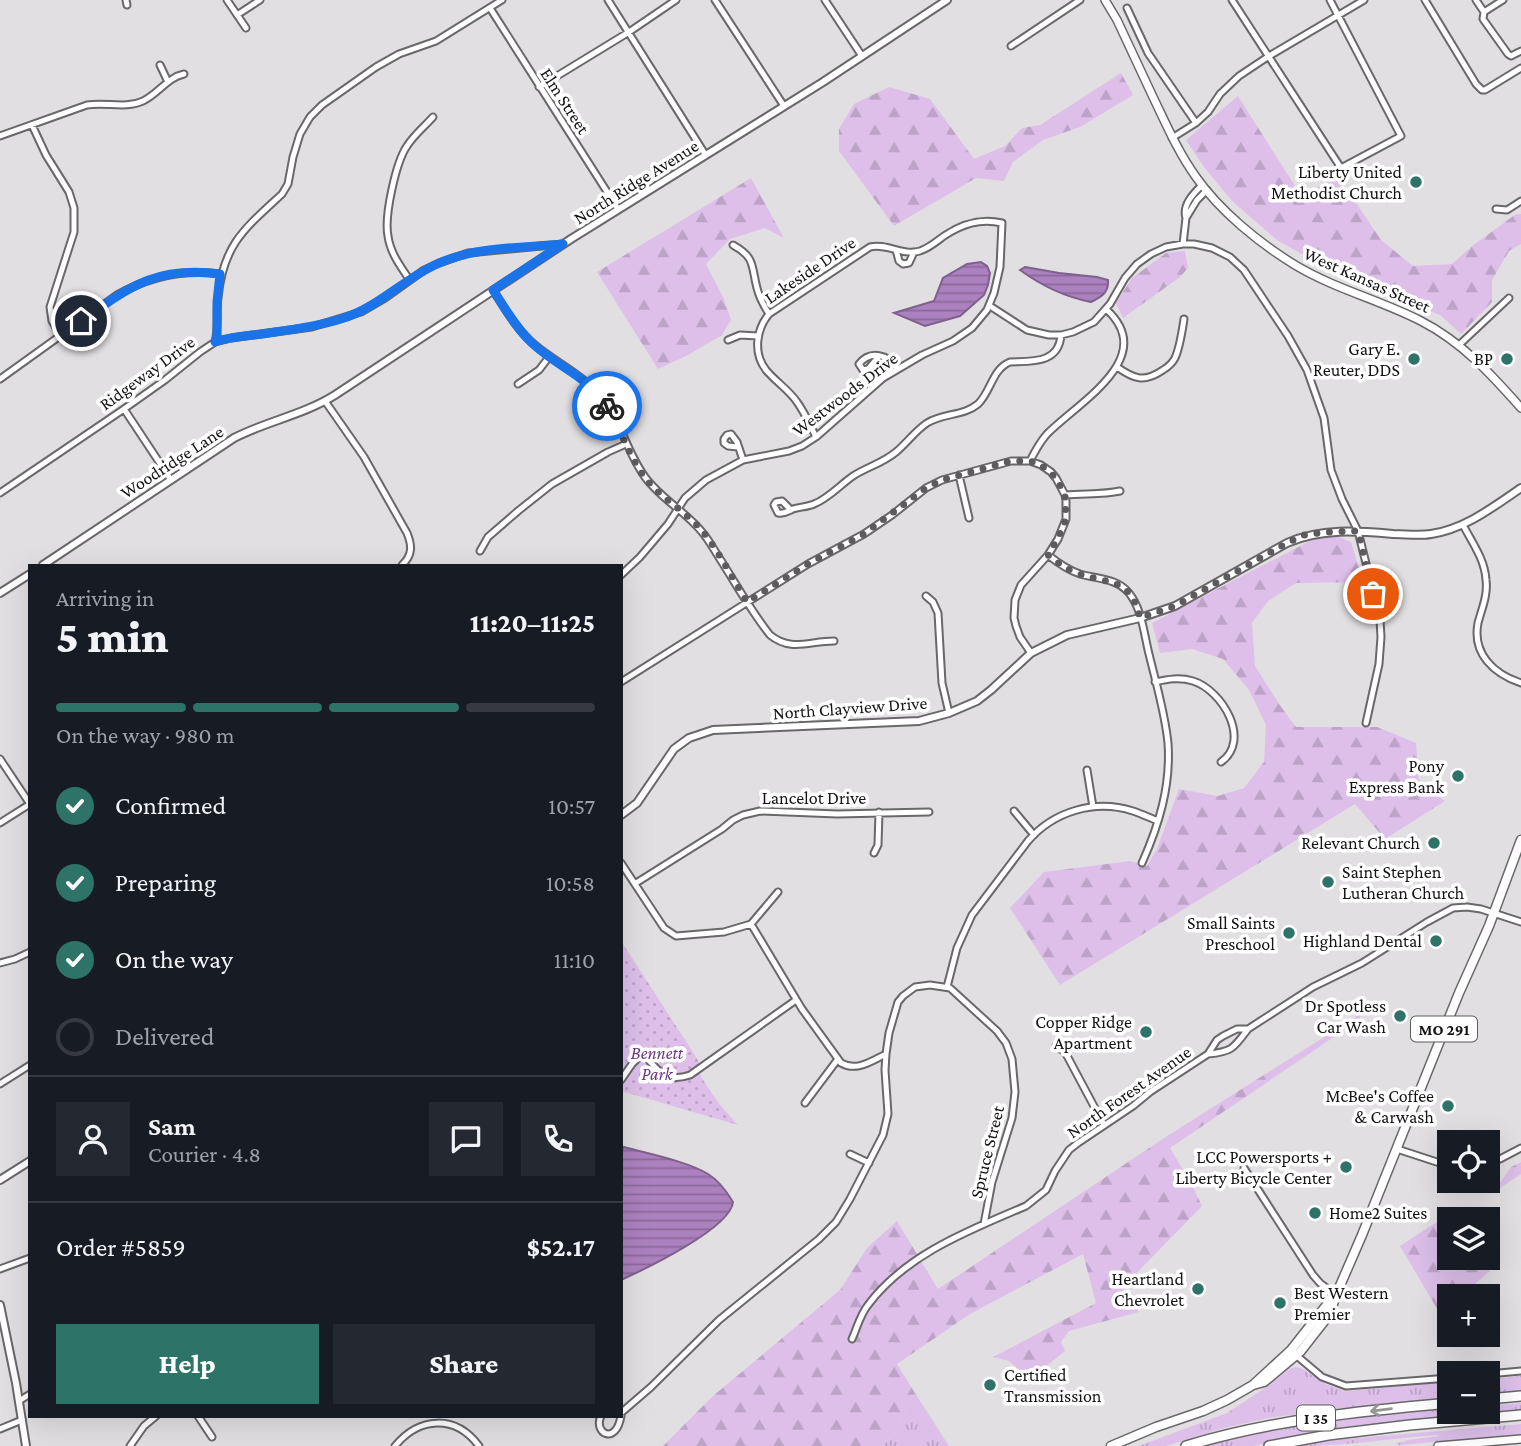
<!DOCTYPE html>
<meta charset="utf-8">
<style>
body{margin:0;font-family:"Crimson Pro",serif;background:#242831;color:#f1f3f6;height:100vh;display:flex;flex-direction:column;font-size:26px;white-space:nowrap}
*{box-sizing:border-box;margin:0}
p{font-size:23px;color:#9ea1a6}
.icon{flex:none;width:38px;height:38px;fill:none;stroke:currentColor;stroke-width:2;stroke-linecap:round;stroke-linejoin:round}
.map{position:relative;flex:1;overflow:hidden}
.panel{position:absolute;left:28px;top:564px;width:595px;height:854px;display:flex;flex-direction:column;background:#171b24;border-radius:0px;box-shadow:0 7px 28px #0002}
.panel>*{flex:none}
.fabs{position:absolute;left:1437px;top:1130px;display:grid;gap:14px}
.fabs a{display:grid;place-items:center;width:63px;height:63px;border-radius:0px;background:#171b24;box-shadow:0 7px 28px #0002;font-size:35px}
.pin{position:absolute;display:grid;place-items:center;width:60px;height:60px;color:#fff;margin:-30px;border:4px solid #fff;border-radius:50%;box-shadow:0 2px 7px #0007}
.courier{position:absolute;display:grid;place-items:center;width:70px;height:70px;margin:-35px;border:5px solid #1a73e8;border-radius:50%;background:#fff;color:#222;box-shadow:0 2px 9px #0007}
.headline em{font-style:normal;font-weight:800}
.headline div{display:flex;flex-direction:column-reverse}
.headline{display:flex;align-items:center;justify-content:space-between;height:119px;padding:0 28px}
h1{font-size:46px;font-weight:800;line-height:52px}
.bar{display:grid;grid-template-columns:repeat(4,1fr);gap:10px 7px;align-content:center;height:84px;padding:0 28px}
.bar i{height:9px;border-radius:5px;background:#363941}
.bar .selected{background:#2e7367}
.bar p{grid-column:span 4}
.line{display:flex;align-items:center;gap:18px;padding:0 28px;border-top:2px solid #363941}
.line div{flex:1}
.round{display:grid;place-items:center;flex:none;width:74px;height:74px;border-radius:0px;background:#242831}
ol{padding:0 28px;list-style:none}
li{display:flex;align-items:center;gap:21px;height:77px}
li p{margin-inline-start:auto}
li .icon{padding:7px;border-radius:50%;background:#2e7367;color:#fff;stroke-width:4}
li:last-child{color:#9ea1a6}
li i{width:38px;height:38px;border:4px solid #363941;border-radius:50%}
.button{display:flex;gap:14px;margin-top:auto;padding:14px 28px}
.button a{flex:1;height:80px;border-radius:0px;background:#2e7367;color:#fff;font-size:28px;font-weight:800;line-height:80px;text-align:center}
.button a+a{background:#242831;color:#f1f3f6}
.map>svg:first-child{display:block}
.grass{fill:url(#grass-tufts)}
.forest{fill:url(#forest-firs)}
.park{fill:url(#park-dots)}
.water{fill:url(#water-rules);stroke:#7f608c;stroke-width:2}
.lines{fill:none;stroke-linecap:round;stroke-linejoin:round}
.minor-casing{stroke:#69676a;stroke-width:9}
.tertiary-casing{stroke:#69676a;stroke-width:10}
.secondary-casing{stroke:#69676a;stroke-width:10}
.primary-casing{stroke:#69676a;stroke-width:11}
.motorway-casing{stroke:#69676a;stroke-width:12}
.minor{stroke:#fff;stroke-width:5}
.tertiary{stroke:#fff;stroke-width:6}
.secondary{stroke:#fff;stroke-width:7}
.primary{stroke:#fff;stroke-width:8}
.motorway{stroke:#fff;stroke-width:9}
.oneway{stroke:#969596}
.done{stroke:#5d5b5d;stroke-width:7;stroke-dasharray:0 12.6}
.route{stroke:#1a73e8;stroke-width:9}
.poi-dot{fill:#2e7367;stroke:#fff;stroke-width:2.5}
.labels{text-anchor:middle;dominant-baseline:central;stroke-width:7;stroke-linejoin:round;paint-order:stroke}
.shield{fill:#fff;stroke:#5b5a5b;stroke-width:2}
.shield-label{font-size:16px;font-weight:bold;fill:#151415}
.street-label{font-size:18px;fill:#151415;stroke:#fff}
.poi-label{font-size:18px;fill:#151415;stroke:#fff;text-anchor:end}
.park-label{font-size:18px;font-style:italic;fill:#6c3782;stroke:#fff}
</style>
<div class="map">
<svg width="1521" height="1446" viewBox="0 0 1521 1446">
<defs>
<pattern id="grass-tufts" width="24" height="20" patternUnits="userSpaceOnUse" patternTransform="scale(1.75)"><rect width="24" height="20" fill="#ddbfea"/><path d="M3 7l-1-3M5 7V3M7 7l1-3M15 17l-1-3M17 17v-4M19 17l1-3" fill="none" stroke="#bda3c8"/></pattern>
<pattern id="forest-firs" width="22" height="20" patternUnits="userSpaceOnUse" patternTransform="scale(1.75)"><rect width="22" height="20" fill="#ddbfea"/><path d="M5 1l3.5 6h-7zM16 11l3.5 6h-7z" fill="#bda3c8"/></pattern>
<pattern id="park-dots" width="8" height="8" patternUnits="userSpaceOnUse" patternTransform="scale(1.75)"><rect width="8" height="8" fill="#ddbfea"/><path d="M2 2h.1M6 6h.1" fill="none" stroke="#bda3c8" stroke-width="1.8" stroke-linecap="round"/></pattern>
<pattern id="water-rules" width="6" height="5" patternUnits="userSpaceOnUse" patternTransform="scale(1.75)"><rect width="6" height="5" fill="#ac81bf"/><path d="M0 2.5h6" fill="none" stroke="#8b689a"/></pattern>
</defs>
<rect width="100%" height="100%" fill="#e2dfe3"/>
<!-- grass -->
<path class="grass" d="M1296,1367L1303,1369L1325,1384L1346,1391L1449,1382V1398L1333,1409L1269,1418L1224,1428L1166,1446H1139L1227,1413L1262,1390L1291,1368Z
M1521,1376V1392L1488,1395V1379Z
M915,1393L949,1446H882L892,1436Z
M1521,1403V1411L1351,1426L1308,1433L1254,1446H1204C1283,1421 1367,1417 1449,1409V1412H1488V1406Z
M1521,1424V1434L1400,1445L1395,1444L1408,1440L1440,1436L1438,1435C1393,1438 1347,1446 1301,1446L1322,1441Z"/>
<!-- forest -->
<path class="forest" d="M1121,73L1133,95L1080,127L1043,140L1013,162L1004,181L976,178L894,226L839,151V129L854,104L889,87L930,99L974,159L1005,146L1022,128L1040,125Z
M1238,96L1302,197L1338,176L1381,240L1413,266L1452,264L1471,247L1516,214H1521V244L1509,251L1492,280V302L1461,334L1440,315L1377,290L1314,261L1277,240L1232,201L1204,167L1186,140Z
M751,178L784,238L765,228L730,239L706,264L724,299L731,320L722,335L688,355L658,369L597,272Z
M1185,251L1188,268L1180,277L1123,318L1116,303L1132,278L1166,253Z
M1327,532L1351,542L1363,582L1296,583L1268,601L1252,623L1255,666L1279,704L1296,727H1377L1416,743L1419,783L1445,801L1385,839L1355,804L1060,985L1010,908L1044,872L1130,861L1147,866L1157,849L1179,789L1218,796L1244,788L1264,762L1266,725L1249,690L1223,659L1192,649L1160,653L1152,623Z
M1362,1013L1359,1020L1170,1148L1191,1183L1202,1206L1122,1288L1139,1312L1069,1331L1061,1342L1065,1351L1030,1379L1009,1361L993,1357L1096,1303L1083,1254L970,1314L897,1364L915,1393L892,1436L882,1446H663L713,1396L840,1290L867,1248L897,1221L938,1289L1161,1140Z
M1521,1162V1174L1494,1192L1511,1167Z
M1452,1212L1457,1220H1449V1258H1482L1490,1271L1463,1294V1297H1449V1329L1400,1246Z"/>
<!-- park -->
<path class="park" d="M621,941L698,1060L701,1077L720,1105L738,1125L621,1091Z"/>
<!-- water -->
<path class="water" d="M981,262L987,266L990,273L988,285L984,295L960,316L925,326L894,313L934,301L943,278L967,264Z
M1025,267L1059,273L1097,277L1108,280C1109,293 1101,297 1091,302C1065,297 1042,286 1020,270Z
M624,1147C649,1154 686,1161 708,1174C718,1180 727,1192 733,1202C731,1228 645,1269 621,1280V1151Z"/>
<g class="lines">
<defs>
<path id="minor" d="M126,0L127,5
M227,0L246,28
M608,0L705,154
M715,0L784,106
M825,0L862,56
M1232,0L1341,168L1401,136L1330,0
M1425,0L1476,84L1482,90H1485L1521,68
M1476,0L1484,12
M1503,0L1484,12L1483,19L1508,54L1511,56L1521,51
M490,8L618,209
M1127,8L1148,53L1196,123
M237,15L260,0
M1011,46L1080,0
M160,65L168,82
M539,87L629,32L676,0
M32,125L46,155L69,192L74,208V232L50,307L52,321L61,336
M0,136L87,105C106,102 126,109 143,101C158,94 168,77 184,74
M1172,138L1196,123L1208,112L1220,94L1239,76L1269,56L1364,0
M1202,185C1193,194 1182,205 1186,218L1197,200L1207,190
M1496,209L1507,210L1521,201
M1183,244L1186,218
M733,245C756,258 751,266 757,288C759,297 764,306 769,314
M896,250L899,261L903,264L909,263L914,252
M409,279C400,266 390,252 388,236C384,216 396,162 407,146C414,135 424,127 433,117
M493,290C505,309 517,330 535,345C555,362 580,373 598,393C620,417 626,451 645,477C661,499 685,511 702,532C709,540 714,550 720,559C736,584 751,611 770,635C791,652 809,641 834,641
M990,306L1027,330L1049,335H1061L1073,332L1094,322L1110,304L1125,278L1137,264L1151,254L1166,247L1183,244H1194L1212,248L1230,257L1244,270L1288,336L1307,370L1324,418L1331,470L1342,499L1358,531L1380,620L1381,637L1379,664L1366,723
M728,340L740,335L758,336
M215,342C219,328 216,313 218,298C223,245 244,229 282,194L288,184L293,157L300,134L310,117L322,105L376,67L399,54L436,41L502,0
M1459,345L1509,298
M879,356L868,369L863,370L859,364C870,350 889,354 897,369
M1117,367C1134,379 1144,383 1163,370C1168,367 1172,364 1175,358C1180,347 1182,332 1184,319
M0,379L117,295C150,276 183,269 221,274
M518,384L539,370L549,357
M325,401L364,457L407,533C412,545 413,555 402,565
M124,409L171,480
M738,447L728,446L724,443V439L727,435L731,434L737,442L743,460
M1030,461C1035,451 1040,442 1047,434C1077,403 1160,358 1106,309
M959,475L969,518
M0,493L124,409L165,380L200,352L215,342L231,338L312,327L361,312L385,298L424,270L439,263L468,253L563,244
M1065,495C1084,493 1102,495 1120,491
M791,510L782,501L776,502L774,505L778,513C785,514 786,512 793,509C799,507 807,507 814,504C829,498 840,485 853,476C867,467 883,463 896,452C907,443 915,431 927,423C943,413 964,416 978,404C991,392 992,369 1010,362C1031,361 1059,364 1061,335
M1463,525C1472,542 1485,560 1486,580C1488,595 1482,608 1478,623C1472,654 1494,674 1521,683
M480,551L488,537L518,511L552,484L608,452L626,444
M1048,555C1058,563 1068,570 1080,574C1097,579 1117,578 1129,593C1142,609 1144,634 1149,654C1156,683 1165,713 1168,743C1171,786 1159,825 1142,863
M621,575L640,557L668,524L685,498L706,480L743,460L789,451L802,446L816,437L883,378L922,355L953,341L972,328L987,310L994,293L1000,267L1002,223C980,218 962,224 944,236C936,242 929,248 920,251C902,256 887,243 870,247L769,314C756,330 753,353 766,370C776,382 789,390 797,402C805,413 810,425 816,437
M926,596L933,602L938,613L942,683L949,713
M621,682L808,564L864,534L892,515L926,488L942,480L1011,461H1030L1041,465L1051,472L1056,478L1065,495L1066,501V519L1058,539L1048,555L1021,585L1015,600L1014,618L1016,626L1020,637L1031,653
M1155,682C1168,679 1180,677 1193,681C1222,690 1252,740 1221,762
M0,759L30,804
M1087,770L1093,807
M1014,811L1034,835
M0,823L30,804
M874,853L878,845L879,812
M621,863L664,928L676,936L724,932L751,924L778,892
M636,883L722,829L733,820L743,815L760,811L837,814L929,812
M751,924L802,1009L841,1063C857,1072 871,1061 886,1054
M0,963L15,959L30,952
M947,987L957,948L972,915L1028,841C1054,811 1095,799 1133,811C1142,814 1150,818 1158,821
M1248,1029L1313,987L1362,963L1427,922L1453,908L1467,907L1481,909L1521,922
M1056,1046L1065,1052L1104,1125
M621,1080L632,1064L643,1053C657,1071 666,1083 690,1075L796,1000
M0,1084L30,1065
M805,1103L838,1059
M1397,1149L1449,1166
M850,1154L869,1163
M1488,1163L1500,1159L1521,1148
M1244,1168L1313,1275L1320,1283L1336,1295
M0,1269L30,1258
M852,1339C857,1328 860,1315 868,1305C906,1254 970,1230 1026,1206L1046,1190L1055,1171L1069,1150L1078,1143L1133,1106L1150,1092L1208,1054L1217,1040L1223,1036L1237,1029H1248C1234,1048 1232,1052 1208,1054
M1297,1356L1322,1377L1346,1386L1449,1378
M1488,1374L1521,1371
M19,1401L30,1394
M622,1412L651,1387L719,1320L819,1239L836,1222L850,1199L883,1135L888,1114L885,1070L886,1054L889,1033L898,1002L903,996L915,987L930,985L950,988L997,1031L1006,1043L1012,1059L1015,1092L1012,1118L992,1182L984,1224
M198,1416L212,1437
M601,1416C593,1433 616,1446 621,1416
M0,1429L22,1420
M130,1446L144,1426L156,1416
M395,1446C419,1417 455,1414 479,1446"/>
<path id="tertiary" d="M43,565L234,438C267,421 303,415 335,395L571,239L823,82L947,0
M0,593L30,574
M621,815L637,803L674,749L689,738L713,730L919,721L949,713L977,701L991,690L1031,653L1067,635L1140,618L1175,606L1287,543C1321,528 1357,531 1393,534C1405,534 1419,536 1431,534C1465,529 1493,507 1521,488
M0,1180L30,1161
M0,1305L16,1383L26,1446"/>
<path id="secondary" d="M1105,0L1117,20C1129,46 1141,71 1153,97C1166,124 1178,152 1196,177C1220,211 1259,243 1295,265C1335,289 1380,300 1421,321C1462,342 1491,374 1521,408
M1438,1446L1521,1439"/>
<path id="primary" d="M1253,1385L1291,1350L1333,1297
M1111,1446L1156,1427L1203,1411L1227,1400L1253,1385L1264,1382L1300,1352L1325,1320L1331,1310L1336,1295L1362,1235L1459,993L1489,926L1521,840"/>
<path id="motorway" d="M1488,1399L1521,1396
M1186,1446C1271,1420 1360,1411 1449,1403
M1269,1446L1328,1435L1410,1425L1521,1415"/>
</defs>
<!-- minor casing -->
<use href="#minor" class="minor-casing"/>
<!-- tertiary casing -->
<use href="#tertiary" class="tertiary-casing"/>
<!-- secondary casing -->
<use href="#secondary" class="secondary-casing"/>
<!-- primary casing -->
<use href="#primary" class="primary-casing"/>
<!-- motorway casing -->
<use href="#motorway" class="motorway-casing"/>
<!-- minor -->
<use href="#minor" class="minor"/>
<!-- tertiary -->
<use href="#tertiary" class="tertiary"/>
<!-- secondary -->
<use href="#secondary" class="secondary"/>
<!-- primary -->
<use href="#primary" class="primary"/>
<!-- motorway -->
<use href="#motorway" class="motorway"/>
</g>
<!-- one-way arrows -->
<defs><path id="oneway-shaft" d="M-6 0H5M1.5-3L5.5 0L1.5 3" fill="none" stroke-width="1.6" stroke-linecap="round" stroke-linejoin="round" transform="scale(1.75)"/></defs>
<use class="oneway" href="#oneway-shaft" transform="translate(1381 1410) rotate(173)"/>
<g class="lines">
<!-- done -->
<path class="done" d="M607,406C621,429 629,456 645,478C662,499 687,512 704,533C720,554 733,579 747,602L808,564L864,534L926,488L942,480L1011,461H1030L1041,465L1056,478L1065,495L1066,519L1058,538L1048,555C1057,562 1066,569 1077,573C1109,585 1130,576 1140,618L1175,606L1287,543L1304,535L1327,532L1358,531L1373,594"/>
<!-- route -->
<path class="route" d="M81,321C131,286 156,266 220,274L217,302V335L215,342C230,337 246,336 262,334C289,330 315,327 341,319C379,307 402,280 437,264C476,246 522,248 563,244L493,290C505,308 516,328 532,343C557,367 588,376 607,406"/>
</g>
<!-- markers -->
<g class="poi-dot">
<circle cx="1416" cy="182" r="7"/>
<circle cx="1414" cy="359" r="7"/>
<circle cx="1507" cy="359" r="7"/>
<circle cx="1458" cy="776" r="7"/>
<circle cx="1434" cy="843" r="7"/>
<circle cx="1328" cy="882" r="7"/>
<circle cx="1289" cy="933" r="7"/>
<circle cx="1436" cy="941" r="7"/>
<circle cx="1400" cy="1016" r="7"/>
<circle cx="1146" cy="1032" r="7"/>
<circle cx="1448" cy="1106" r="7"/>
<circle cx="1346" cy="1167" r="7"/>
<circle cx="1315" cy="1213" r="7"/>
<circle cx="1198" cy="1289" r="7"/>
<circle cx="1280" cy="1303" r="7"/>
<circle cx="990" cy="1385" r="7"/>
</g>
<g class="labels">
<!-- shield labels -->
<g class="shield">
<rect x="1411" y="1016.5" width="66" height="25" rx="5"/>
<rect x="1297" y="1405.5" width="38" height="25" rx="5"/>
</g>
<g class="shield-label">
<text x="1444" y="1029">MO 291</text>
<text x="1316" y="1418">I 35</text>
</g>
<!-- street labels -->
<g class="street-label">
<text transform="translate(565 101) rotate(57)">Elm Street</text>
<text transform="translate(636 182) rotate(-32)">North Ridge Avenue</text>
<text transform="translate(810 270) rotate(-34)">Lakeside Drive</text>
<text transform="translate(1367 280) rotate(24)">West Kansas Street</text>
<text transform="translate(147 373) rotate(-36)">Ridgeway Drive</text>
<text transform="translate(845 394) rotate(-37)">Westwoods Drive</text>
<text transform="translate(172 462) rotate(-33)">Woodridge Lane</text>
<text transform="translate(850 708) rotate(-4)">North Clayview Drive</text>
<text x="814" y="798">Lancelot Drive</text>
<text transform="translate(1129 1092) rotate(-35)">North Forest Avenue</text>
<text transform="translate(987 1152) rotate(-76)">Spruce Street</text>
</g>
<!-- poi labels -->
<g class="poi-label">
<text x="1402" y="172">Liberty United<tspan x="1402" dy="21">Methodist Church</tspan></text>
<text x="1400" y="349">Gary E.<tspan x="1400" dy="21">Reuter, DDS</tspan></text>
<text x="1493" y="359">BP</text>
<text x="1444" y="766">Pony<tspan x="1444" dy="21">Express Bank</tspan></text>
<text x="1420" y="843">Relevant Church</text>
<text x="1342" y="872" text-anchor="start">Saint Stephen<tspan x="1342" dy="21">Lutheran Church</tspan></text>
<text x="1275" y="923">Small Saints<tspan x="1275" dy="21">Preschool</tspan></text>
<text x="1422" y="941">Highland Dental</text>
<text x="1386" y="1006">Dr Spotless<tspan x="1386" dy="21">Car Wash</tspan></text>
<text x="1132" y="1022">Copper Ridge<tspan x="1132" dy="21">Apartment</tspan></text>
<text x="1434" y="1096">McBee's Coffee<tspan x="1434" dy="21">&amp; Carwash</tspan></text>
<text x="1332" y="1157">LCC Powersports +<tspan x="1332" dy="21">Liberty Bicycle Center</tspan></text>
<text x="1329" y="1213" text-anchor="start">Home2 Suites</text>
<text x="1184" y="1279">Heartland<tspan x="1184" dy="21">Chevrolet</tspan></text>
<text x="1294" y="1293" text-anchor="start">Best Western<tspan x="1294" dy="21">Premier</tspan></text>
<text x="1004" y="1375" text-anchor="start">Certified<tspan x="1004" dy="21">Transmission</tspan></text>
</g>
<!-- park labels -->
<g class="park-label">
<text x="657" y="1053">Bennett<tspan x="657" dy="21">Park</tspan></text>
</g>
</g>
</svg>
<div class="fabs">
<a><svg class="icon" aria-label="locate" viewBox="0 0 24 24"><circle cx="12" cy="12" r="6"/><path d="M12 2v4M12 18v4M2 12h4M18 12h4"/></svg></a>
<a><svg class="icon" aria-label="layers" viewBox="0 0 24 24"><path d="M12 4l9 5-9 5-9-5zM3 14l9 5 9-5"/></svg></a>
<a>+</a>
<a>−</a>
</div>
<div class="pin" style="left:1373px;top:594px;background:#ea580c"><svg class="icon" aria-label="bag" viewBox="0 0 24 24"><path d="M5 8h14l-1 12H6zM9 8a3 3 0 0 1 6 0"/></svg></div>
<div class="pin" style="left:81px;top:321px;background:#1f2937"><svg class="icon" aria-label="home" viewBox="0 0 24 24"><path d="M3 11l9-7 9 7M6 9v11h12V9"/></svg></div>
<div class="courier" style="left:607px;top:406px"><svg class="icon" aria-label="bike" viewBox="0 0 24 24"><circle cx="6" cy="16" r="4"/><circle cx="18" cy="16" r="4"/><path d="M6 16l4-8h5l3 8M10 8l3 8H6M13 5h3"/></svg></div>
<section class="panel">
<div class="headline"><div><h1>5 min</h1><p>Arriving in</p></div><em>11:20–11:25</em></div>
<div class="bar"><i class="selected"></i><i class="selected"></i><i class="selected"></i><i></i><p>On the way · 980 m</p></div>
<ol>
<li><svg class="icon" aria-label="check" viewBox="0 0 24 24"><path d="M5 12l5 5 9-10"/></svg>Confirmed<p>10:57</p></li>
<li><svg class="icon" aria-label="check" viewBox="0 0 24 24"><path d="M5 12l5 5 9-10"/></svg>Preparing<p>10:58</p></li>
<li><svg class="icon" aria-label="check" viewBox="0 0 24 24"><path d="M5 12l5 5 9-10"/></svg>On the way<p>11:10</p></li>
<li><i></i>Delivered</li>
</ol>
<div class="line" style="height:126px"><a class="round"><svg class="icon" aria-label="person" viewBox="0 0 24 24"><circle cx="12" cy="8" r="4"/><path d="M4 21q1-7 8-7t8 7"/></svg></a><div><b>Sam</b><p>Courier · 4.8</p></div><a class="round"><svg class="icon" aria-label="chat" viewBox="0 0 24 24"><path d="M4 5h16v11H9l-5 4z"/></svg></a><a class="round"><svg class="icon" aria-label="phone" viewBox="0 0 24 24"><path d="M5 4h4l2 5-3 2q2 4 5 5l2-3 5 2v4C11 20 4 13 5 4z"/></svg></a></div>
<div class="line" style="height:91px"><div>Order #5859</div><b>$52.17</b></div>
<div class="button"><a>Help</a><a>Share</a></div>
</section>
</div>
